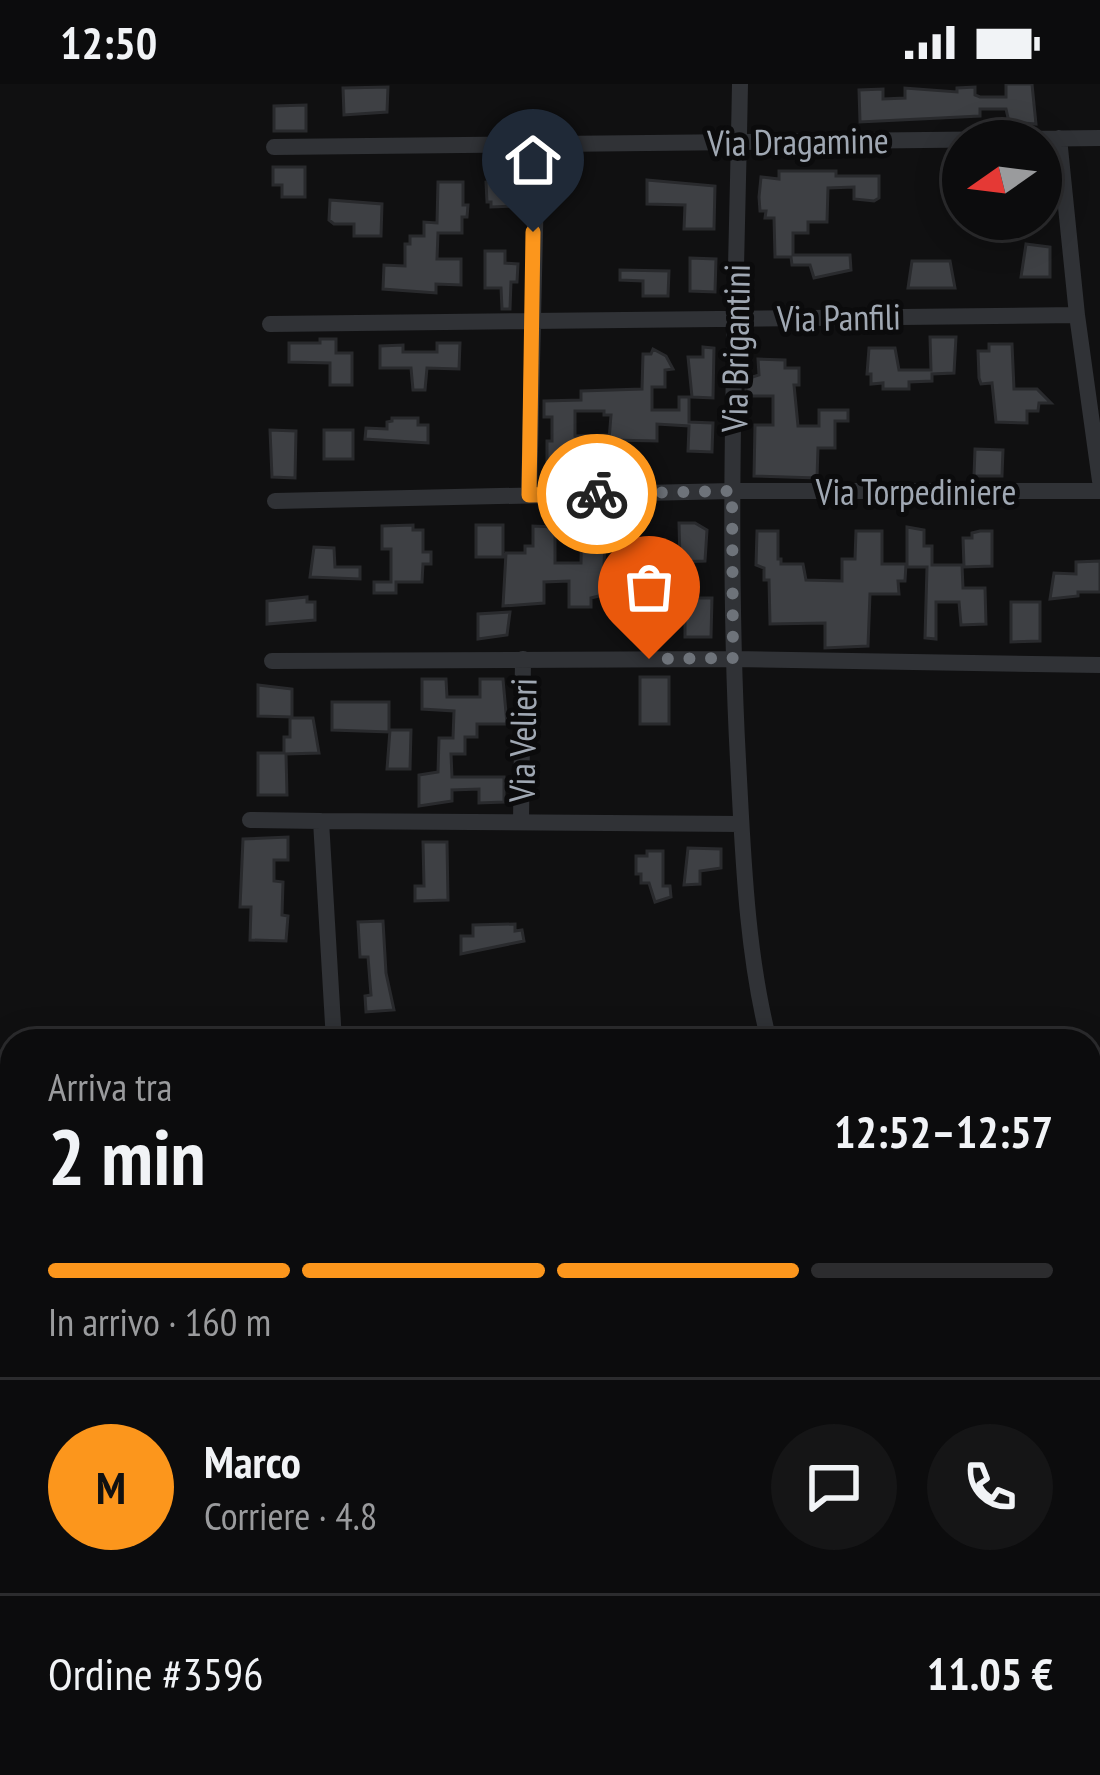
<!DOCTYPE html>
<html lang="it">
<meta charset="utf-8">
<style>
body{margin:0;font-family:"PT Sans Narrow",sans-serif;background:#151516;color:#f1f3f6;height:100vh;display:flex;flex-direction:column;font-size:45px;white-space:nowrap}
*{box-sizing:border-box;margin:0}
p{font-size:39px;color:#9a9b9d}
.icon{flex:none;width:66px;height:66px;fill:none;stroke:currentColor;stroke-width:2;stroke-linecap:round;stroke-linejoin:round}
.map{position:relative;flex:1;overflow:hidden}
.panel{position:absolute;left:0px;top:945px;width:1101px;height:747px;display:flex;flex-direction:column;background:#0c0c0d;border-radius:36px 36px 0 0;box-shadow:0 6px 30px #0003,0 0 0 3px #2c2c2e}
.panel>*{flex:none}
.needle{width:78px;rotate:256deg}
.buttons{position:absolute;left:942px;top:36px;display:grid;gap:24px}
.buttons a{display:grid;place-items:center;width:120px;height:120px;border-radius:50%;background:#0c0c0d;box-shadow:0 6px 30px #0003,0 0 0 3px #2c2c2e;font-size:60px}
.pin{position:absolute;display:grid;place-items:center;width:102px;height:102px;color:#fff;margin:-123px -51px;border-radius:50% 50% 50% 0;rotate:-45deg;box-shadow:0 0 12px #0007}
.pin .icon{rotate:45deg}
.courier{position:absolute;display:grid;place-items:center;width:120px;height:120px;margin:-60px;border:9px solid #fc961c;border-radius:50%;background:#fff;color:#222;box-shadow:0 3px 15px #0007}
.headline em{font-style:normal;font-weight:800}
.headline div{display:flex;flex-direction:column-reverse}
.headline{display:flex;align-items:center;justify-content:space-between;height:204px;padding:0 48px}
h1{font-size:78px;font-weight:800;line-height:90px}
.bar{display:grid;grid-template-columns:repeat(4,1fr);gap:18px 12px;align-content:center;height:144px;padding:0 48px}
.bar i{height:15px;border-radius:9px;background:#2c2c2e}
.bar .selected{background:#fc961c}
.bar p{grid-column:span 4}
.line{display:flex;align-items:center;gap:30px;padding:0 48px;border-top:3px solid #2c2c2e}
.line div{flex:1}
.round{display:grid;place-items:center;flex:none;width:126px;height:126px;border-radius:63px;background:#151516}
.status{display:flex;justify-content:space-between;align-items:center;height:84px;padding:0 60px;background:#0c0c0d;direction:ltr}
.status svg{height:33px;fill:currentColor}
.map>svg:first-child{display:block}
.building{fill:#3e4044;stroke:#292a2d;stroke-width:3}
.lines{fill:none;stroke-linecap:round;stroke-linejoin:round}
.street{stroke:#303236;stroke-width:16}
.done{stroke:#6e737a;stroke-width:12;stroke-dasharray:0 21.6}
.route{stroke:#fc961c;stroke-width:15}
.labels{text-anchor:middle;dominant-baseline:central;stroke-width:10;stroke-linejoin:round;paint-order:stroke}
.street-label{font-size:36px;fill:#a0a8b3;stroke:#0b0b0c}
</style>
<div class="status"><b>12:50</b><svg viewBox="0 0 49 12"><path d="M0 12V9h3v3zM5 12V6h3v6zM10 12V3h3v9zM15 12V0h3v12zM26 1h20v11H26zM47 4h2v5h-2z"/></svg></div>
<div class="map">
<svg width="1100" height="1691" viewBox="0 0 1100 1691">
<rect width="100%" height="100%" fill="#101011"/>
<!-- building -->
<path class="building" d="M1006,0H1032L1036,40L1009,38L1006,25H980V32L860,38L859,6L883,5V15L905,14V4L957,8V4L975,3V11L980,13H1006Z
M388,3L387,28L344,31L343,4Z
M306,21V47H274V22Z
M273,83H305V113H282V101H273Z
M779,87H836V92H879V114L874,117L854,115V103L828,104L827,138H808V149H793V171H850L851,186L814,194L810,181H792L791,173H775L774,134H765L766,127H760L759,113L761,93L779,95Z
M513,95L519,98V122L491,123V118H487L486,98Z
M647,96L715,102L714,145H684L685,121L647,120Z
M438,98H463V121H468L467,133H462V149H438L437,175H461V201L436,200V209L383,205L384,181L405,182V160H410V152H424V138L437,139Z
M330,116L382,120L381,152H354V140H334L329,136Z
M1026,160L1050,163V193H1021Z
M485,167H505V179L518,180L517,198H511L510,225H502L501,204H485Z
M690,174L716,175L715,208L690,207Z
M912,177H950L955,204H908Z
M620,186L669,187L668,212H643V197L620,196Z
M930,253H956L954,289L932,290V297L909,298V305H883V299L871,300V290H867L869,264H895L899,286H931Z
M320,255H336V269H352V301H330V279L289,278V259H320Z
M437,259H460L459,285L427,284L425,306H413L411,284H380V262L403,261V268H437Z
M989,260H1012L1014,305H1037L1051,319H1039L1038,327H1027V339L996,338L992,299L981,300L979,294L978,267H989Z
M703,263L714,264L713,314L692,313L688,273H703Z
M653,265L666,272L673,285L665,286V303H652V326H679V313H689V338L713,339L712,368L688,367L689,342L657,340V357L609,356L611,331H604V327H575V352L608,351V384H547V357H552V333H544V317L581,316V307L642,305L643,270H651Z
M758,275L785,276V284H799V301H794L798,342H819V326H848V337H835V364H818L817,394L754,392L755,341H773V312H746V295L759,291Z
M392,334H418V341H428V359L365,355L366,344L387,345V338L392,337Z
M270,346L296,347L295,394L272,393Z
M324,346H353V375H324Z
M975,365L1003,366L1002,392H974Z
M582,426H606L603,511L591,514V523H569V497L544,498V519L503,522L506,469H525V462H533V442L555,443V479H581Z
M679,439H695L707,446L705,477L680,478Z
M413,441V446H423V468H431V480H423L422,498H396V509H374V498H391V465H382V442Z
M476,441H503V473H476Z
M907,443L924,446V462H932V481H962L963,504H985L986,540L961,541L959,518H936V555L925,554L927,483H907Z
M757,447H778V475H781V480H803L806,496L842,497V475H855L856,447H882V480H906L905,497H898L899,510H870L868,562L825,564V539L770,540L769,496H764V484L756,481Z
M980,447H992V482L964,483L963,454H972V449Z
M314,463L334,464L335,483H360V495L310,493Z
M1100,477V508H1078V512L1050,515L1054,489L1076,490V478Z
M307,513V518H315V536L267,540V517Z
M685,514H712L711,553H685Z
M1011,518H1040V557L1011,558Z
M510,528L507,551L478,555V530Z
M640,593H669V640H640Z
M422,595H446L447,613H480V595H503L507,640H477V653H465V670H451L452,693H504V718L479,719V705L452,706V717L419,722V691L438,688L439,654H453L454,627L422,625Z
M258,601L292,605V633L258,632Z
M332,618H389V648L332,646Z
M290,634H313L319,669L286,670L287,711H258V669H284V653H290Z
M390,646H411L410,685H387Z
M288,753V776H274V797L283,798L282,831L288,832L286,857L250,856L251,823H240L243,755Z
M423,758H447L448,816L415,817V802H424Z
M688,764L721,765V784L700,787V800L684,801Z
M647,767H663V802H670L671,813L655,818L649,799H641V790H636V772H647Z
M383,837L386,889L394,926L366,928L365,912L371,911L368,873H360L358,838Z
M515,840V847L522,846L524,857L461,870V852H473V841Z"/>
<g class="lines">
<!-- street -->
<path class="street" d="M740,0C736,225 726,451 738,676C743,768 746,867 769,957
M1059,54L1077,231L1100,397
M274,63L1100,54
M270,240L1077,231
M529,411L537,60
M275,417L732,407H1100
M272,577L733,575L1100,581
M250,736L321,737
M521,738L523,575
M334,957L321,737L741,740
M0,1336L12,1337
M0,1526L12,1527
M529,1680L534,1691
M890,1680L893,1691
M421,1691L476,1680"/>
</g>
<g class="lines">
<!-- done -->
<path class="done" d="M597,410L732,407L733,574L649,575"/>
<!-- route -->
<path class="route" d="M533,148L529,411L597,410"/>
</g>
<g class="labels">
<!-- street labels -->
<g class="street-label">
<text transform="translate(798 57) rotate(-1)">Via Dragamine</text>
<text transform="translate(839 233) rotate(-1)">Via Panfili</text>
<text transform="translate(735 264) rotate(-89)">Via Brigantini</text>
<text x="916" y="407">Via Torpediniere</text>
<text transform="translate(522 656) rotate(-89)">Via Velieri</text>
</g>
</g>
</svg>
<div class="buttons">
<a><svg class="needle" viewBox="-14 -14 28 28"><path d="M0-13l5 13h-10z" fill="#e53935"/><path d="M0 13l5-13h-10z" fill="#9a9b9d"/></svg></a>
</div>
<div class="pin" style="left:649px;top:575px;background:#ea580c"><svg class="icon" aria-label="bag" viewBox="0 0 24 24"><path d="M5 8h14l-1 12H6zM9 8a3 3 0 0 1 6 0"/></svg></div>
<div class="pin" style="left:533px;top:148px;background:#1f2937"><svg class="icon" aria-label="home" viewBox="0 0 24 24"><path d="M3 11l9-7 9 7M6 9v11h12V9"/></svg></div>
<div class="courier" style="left:597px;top:410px"><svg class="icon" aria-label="bike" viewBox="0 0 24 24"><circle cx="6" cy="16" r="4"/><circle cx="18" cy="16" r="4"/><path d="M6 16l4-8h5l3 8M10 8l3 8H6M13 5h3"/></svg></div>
<section class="panel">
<div class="headline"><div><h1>2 min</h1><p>Arriva tra</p></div><em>12:52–12:57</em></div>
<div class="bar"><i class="selected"></i><i class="selected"></i><i class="selected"></i><i></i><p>In arrivo · 160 m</p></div>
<div class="line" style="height:216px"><b class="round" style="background:#fc961c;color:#111">M</b><div><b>Marco</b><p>Corriere · 4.8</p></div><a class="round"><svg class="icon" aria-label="chat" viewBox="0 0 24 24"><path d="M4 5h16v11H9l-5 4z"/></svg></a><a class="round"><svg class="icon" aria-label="phone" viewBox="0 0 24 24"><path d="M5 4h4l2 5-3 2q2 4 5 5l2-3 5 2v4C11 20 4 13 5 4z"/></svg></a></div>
<div class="line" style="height:156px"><div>Ordine #3596</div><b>11.05 €</b></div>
</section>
</div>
